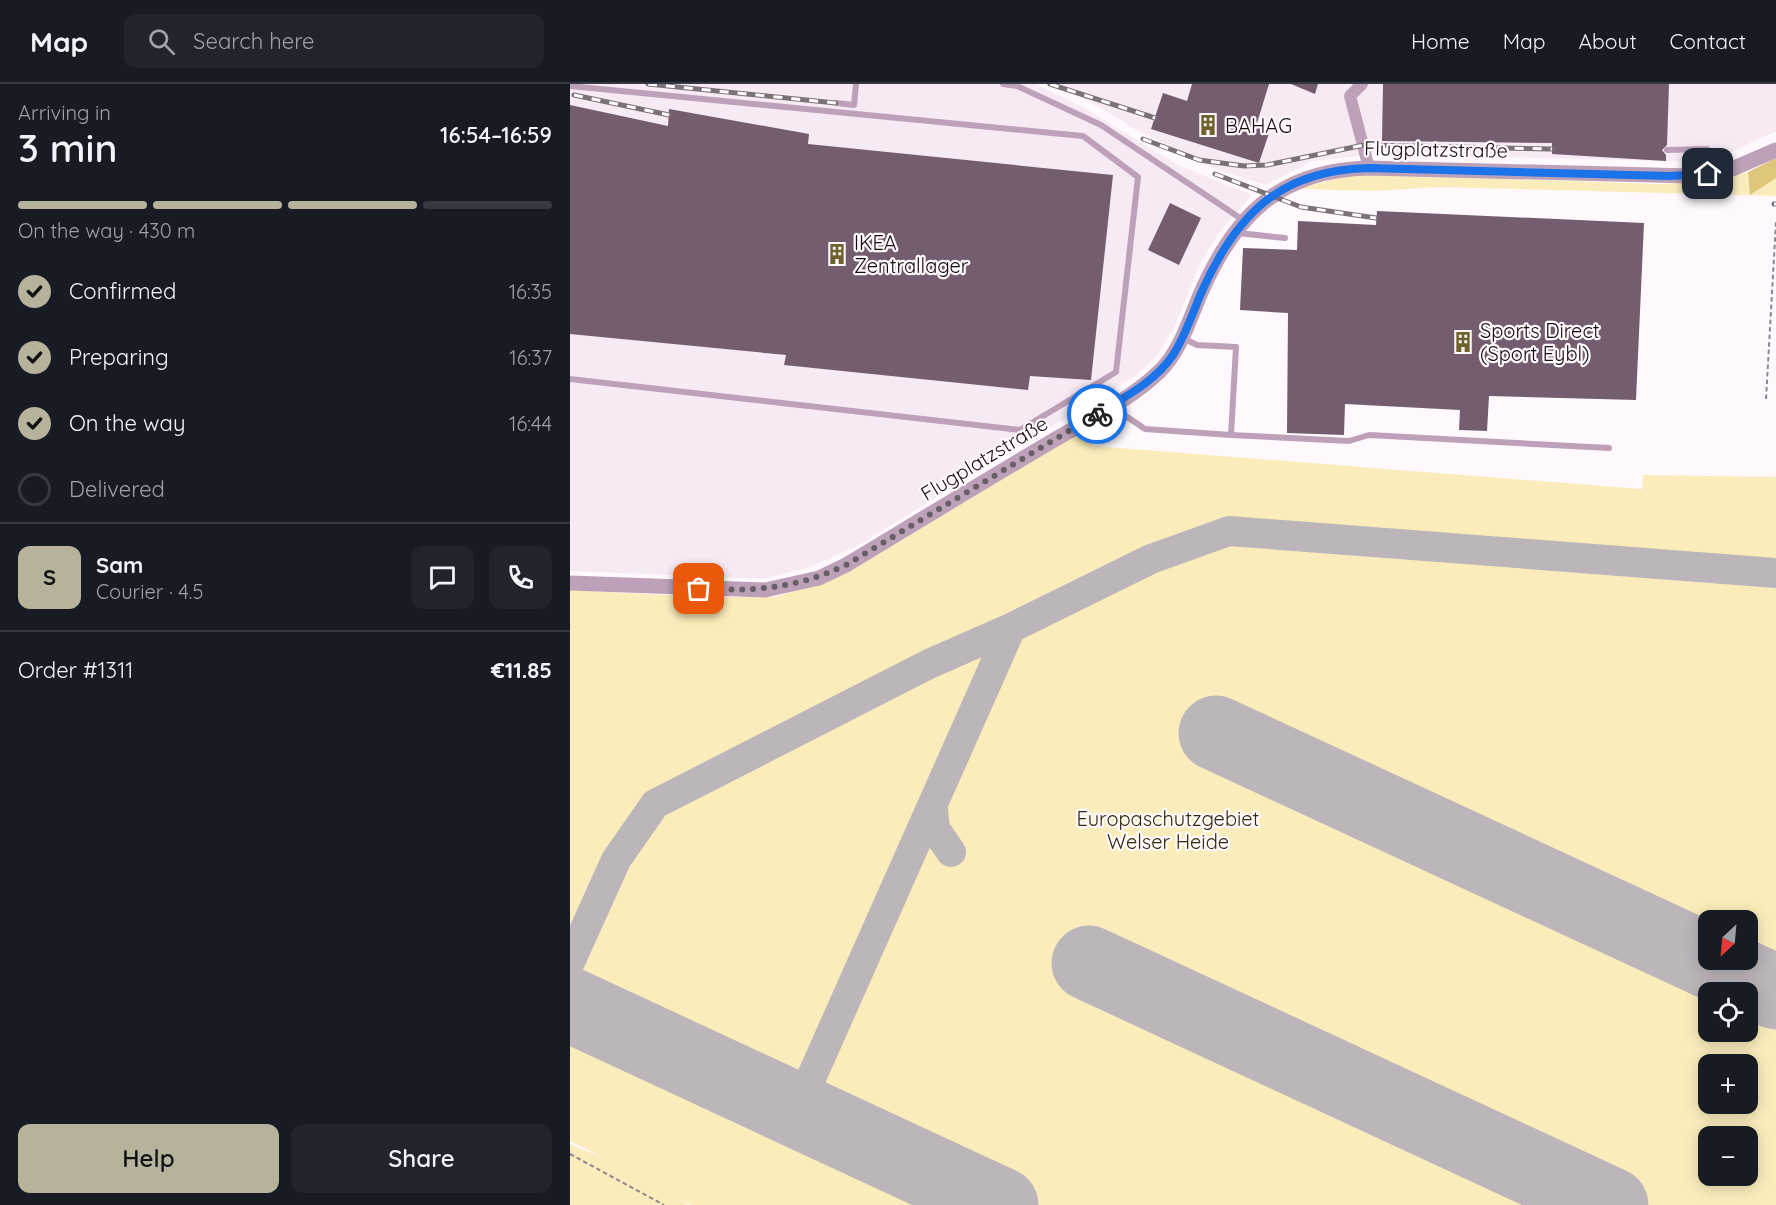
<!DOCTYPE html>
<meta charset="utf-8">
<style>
body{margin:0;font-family:Quicksand,sans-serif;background:#20242c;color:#f1f3f6;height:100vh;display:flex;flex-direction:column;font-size:22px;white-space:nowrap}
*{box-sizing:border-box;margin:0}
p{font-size:20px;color:#9ea1a6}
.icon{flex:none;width:33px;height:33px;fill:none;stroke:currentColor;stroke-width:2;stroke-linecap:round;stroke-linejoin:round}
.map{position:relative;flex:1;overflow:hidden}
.panel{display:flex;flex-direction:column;background:#171b24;width:570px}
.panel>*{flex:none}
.needle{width:39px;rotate:206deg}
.fabs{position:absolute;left:1128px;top:826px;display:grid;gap:12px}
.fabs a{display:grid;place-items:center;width:60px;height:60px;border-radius:12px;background:#171b24;box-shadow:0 3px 15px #0003;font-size:30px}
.pin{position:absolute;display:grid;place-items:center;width:51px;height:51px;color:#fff;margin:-26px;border-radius:12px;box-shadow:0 3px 9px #0006}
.courier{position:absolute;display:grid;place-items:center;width:60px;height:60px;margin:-30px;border:4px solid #1a73e8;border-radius:50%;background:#fff;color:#222;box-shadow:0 2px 8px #0007}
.headline em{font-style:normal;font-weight:600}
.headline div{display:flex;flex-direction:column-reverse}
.headline{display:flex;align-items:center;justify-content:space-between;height:102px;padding:0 18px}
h1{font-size:39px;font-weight:600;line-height:45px}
.bar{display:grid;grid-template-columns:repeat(4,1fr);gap:9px 6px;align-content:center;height:72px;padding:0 18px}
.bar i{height:8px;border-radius:4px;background:#363941}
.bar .on{background:#b7b29c}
.bar p{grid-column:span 4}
.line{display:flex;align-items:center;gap:15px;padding:0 18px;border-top:2px solid #363941}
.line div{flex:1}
.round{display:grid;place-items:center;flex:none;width:63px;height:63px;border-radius:12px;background:#20242c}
ol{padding:0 18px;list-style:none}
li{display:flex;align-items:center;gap:18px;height:66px}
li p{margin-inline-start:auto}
li .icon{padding:6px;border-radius:50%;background:#b7b29c;color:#111;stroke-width:4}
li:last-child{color:#9ea1a6}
li i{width:33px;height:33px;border:3px solid #363941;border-radius:50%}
.cta{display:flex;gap:12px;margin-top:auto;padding:12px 18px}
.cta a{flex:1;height:69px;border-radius:12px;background:#b7b29c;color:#111;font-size:24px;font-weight:600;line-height:69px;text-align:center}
.cta a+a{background:#20242c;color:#f1f3f6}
header{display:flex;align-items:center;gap:36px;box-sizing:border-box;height:84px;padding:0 30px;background:#171b24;border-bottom:2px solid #363941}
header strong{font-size:28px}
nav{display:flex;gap:33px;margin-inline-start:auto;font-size:21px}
.search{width:420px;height:54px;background:#20242c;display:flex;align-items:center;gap:15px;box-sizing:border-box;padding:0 21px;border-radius:12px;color:#9ea1a6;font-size:22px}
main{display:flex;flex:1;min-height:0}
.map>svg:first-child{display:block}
.built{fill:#f7eaf4}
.green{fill:#fbedbb;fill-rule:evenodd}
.forest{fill:#ddc77a}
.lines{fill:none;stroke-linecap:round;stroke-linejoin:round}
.taxiway{stroke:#bcb6bb;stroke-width:30}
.runway{stroke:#bcb6bb;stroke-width:75}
.building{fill:#735d6f}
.path{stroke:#8d868c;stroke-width:2;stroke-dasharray:4.5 3;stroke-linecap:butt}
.service{stroke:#bda1b8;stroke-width:6}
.minor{stroke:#bda1b8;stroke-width:12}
.tertiary{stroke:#bda1b8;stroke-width:15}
.rail-casing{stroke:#7a7278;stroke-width:5}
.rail{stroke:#fff9fe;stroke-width:3;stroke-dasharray:9;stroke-linecap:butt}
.done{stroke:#675f65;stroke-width:6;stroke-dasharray:0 10.8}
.route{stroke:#1a73e8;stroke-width:8}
.labels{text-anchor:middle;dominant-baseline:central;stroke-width:4.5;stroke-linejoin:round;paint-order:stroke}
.poi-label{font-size:20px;fill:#150c13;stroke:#fff9fe;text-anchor:start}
.street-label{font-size:20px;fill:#150c13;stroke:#fff9fe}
.park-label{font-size:20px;fill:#322906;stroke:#fff9fe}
</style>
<header>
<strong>Map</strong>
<div class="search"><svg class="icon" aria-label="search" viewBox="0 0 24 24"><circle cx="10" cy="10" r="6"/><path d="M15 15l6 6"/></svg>Search here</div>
<nav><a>Home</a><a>Map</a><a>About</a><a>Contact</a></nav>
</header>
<main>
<section class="panel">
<div class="headline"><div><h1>3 min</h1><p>Arriving in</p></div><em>16:54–16:59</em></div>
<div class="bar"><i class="on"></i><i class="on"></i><i class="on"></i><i></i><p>On the way · 430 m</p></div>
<ol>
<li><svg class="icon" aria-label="check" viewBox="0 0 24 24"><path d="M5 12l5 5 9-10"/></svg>Confirmed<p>16:35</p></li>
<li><svg class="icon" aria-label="check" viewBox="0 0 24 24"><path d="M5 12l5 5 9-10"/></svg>Preparing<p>16:37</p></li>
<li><svg class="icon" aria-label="check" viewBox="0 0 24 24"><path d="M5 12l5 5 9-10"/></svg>On the way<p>16:44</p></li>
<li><i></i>Delivered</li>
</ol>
<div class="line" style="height:108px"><b class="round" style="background:#b7b29c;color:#111">S</b><div><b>Sam</b><p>Courier · 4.5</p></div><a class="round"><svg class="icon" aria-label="chat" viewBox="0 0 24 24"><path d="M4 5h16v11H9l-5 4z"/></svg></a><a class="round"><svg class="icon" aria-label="phone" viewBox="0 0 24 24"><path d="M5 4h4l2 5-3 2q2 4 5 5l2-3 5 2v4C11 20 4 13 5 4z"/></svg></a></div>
<div class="line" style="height:78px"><div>Order #1311</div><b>€11.85</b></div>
<div class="cta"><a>Help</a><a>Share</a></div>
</section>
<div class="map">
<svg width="1206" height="1121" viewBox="0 0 1206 1121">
<rect width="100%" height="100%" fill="#fff9fe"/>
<!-- built -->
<path class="built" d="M0,0H466L511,22L610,82L682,111L648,150L631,178L604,244L587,272L566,291L287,462L240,483L194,495L0,487Z
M490,0H1206V47L1151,73L1125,78L808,70L742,77L696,101L645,85L567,46Z"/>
<!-- green -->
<path class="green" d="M1178,88L1180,111L1206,94V112L869,103L804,107L729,105L782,90L1090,100L1142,97Z
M516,341L523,362L1072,405L1073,391L1206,393V1121H121L105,1112L119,1121H0V1060L38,1076L0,1057V506L133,513H205L258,497L336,454ZM1138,837H1178V876H1138ZM1138,909H1178V948H1138ZM1138,981H1178V1020H1138ZM1138,1053H1178V1092H1138Z"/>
<!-- forest -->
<path class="forest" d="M1206,74V94L1180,111L1178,88Z"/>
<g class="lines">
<!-- taxiway -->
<path class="taxiway" d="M363,725L365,745L381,768
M0,878L46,776L85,720L359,580L441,544
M226,1028L441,544L581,475L659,447L1206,489"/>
<!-- runway -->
<path class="runway" d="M646,649L1206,908
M519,879L1041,1121
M0,921L431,1121"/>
</g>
<!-- building -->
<path class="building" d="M622,0H699L687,39L701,43L689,79L581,45L593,9L617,17Z
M721,0H748L745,10Z
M813,0H1099L1097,61L1092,66L1096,71V77L982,70V59L812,57Z
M0,21L98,42L99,25L239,50L238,60L543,91L521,296L460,292L458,306L214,281L216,271L0,250Z
M600,119L631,134L609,181L578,166Z
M807,127L1074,139L1066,316L919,312L917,347L889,346L890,326L775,320L774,351L717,349L718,229L670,226L673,164L727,166L728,137L806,141Z"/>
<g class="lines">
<!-- path -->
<path class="path" d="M1196,315L1206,138
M0,1070L94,1121"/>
<!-- service -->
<path class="service" d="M433,0L447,2L531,41L673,136
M0,2L513,52L568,93L546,288L450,346L0,295
M266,19L284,21L286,0
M1097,66L1137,65L1139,87
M668,149L715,154
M544,324L575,345L661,351L666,263L627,261L613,254
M661,351L779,357L799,351L1039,364"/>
<!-- minor -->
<path class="minor" d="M792,0L780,12L799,84"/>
<!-- tertiary -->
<path class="tertiary" d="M0,499L195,506L249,494L276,481C344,440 411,399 479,359C516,337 559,317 590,287C610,267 619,237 630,211C664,132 709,86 799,84L1122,92L1162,85L1206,66"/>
<defs>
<path id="rail" d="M78,0L266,19
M480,0L585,34
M4,11L99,31
M573,55L629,76L674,82L697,81L794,61L982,65
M645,90L731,123L806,134
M1204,120H1206"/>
</defs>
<!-- rail casing -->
<use href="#rail" class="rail-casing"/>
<!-- rail -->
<use href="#rail" class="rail"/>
</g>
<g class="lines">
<!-- done -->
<path class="done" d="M129,505C186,507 225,505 276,481L527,330"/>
<!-- route -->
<path class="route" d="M527,330C553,314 585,298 603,271C616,251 623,227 633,205C668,128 712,86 799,84L1099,92L1138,90"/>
</g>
<!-- icons -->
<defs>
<symbol id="building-bare" viewBox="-9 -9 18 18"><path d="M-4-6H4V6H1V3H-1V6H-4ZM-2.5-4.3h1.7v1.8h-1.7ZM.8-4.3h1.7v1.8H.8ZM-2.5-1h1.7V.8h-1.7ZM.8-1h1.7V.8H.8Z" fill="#70622f" stroke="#fff9fe" stroke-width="2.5" paint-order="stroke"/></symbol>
</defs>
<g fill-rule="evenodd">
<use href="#building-bare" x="623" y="26" width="30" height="30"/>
<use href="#building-bare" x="252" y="155" width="30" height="30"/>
<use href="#building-bare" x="878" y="243" width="30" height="30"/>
</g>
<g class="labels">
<!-- poi labels -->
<g class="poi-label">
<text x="655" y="41">BAHAG</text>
<text x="284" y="158">IKEA<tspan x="284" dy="23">Zentrallager</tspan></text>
<text x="910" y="246">Sports Direct<tspan x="910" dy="23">(Sport Eybl)</tspan></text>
</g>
<!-- street labels -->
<g class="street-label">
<text transform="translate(866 65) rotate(1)">Flugplatzstraße</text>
<text transform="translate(414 374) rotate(-31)">Flugplatzstraße</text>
</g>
<!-- park labels -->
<g class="park-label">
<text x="598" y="734">Europaschutzgebiet<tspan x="598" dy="23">Welser Heide</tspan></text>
</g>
</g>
</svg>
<div class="fabs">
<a><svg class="needle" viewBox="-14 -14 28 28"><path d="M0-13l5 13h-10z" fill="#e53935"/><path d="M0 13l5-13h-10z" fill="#9ea1a6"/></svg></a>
<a><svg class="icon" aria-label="locate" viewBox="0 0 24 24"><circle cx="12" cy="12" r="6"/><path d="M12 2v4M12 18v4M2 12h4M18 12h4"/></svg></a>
<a>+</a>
<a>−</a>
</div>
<div class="pin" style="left:129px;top:505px;background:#ea580c"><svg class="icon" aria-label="bag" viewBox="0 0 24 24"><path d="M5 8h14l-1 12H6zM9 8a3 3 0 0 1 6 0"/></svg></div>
<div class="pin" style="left:1138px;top:90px;background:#1f2937"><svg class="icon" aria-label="home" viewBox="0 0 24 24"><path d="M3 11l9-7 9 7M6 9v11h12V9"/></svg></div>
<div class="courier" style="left:527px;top:330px"><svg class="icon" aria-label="bike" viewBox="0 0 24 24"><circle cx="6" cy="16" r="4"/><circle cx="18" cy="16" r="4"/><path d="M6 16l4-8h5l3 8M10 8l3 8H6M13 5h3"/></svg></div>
</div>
</main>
